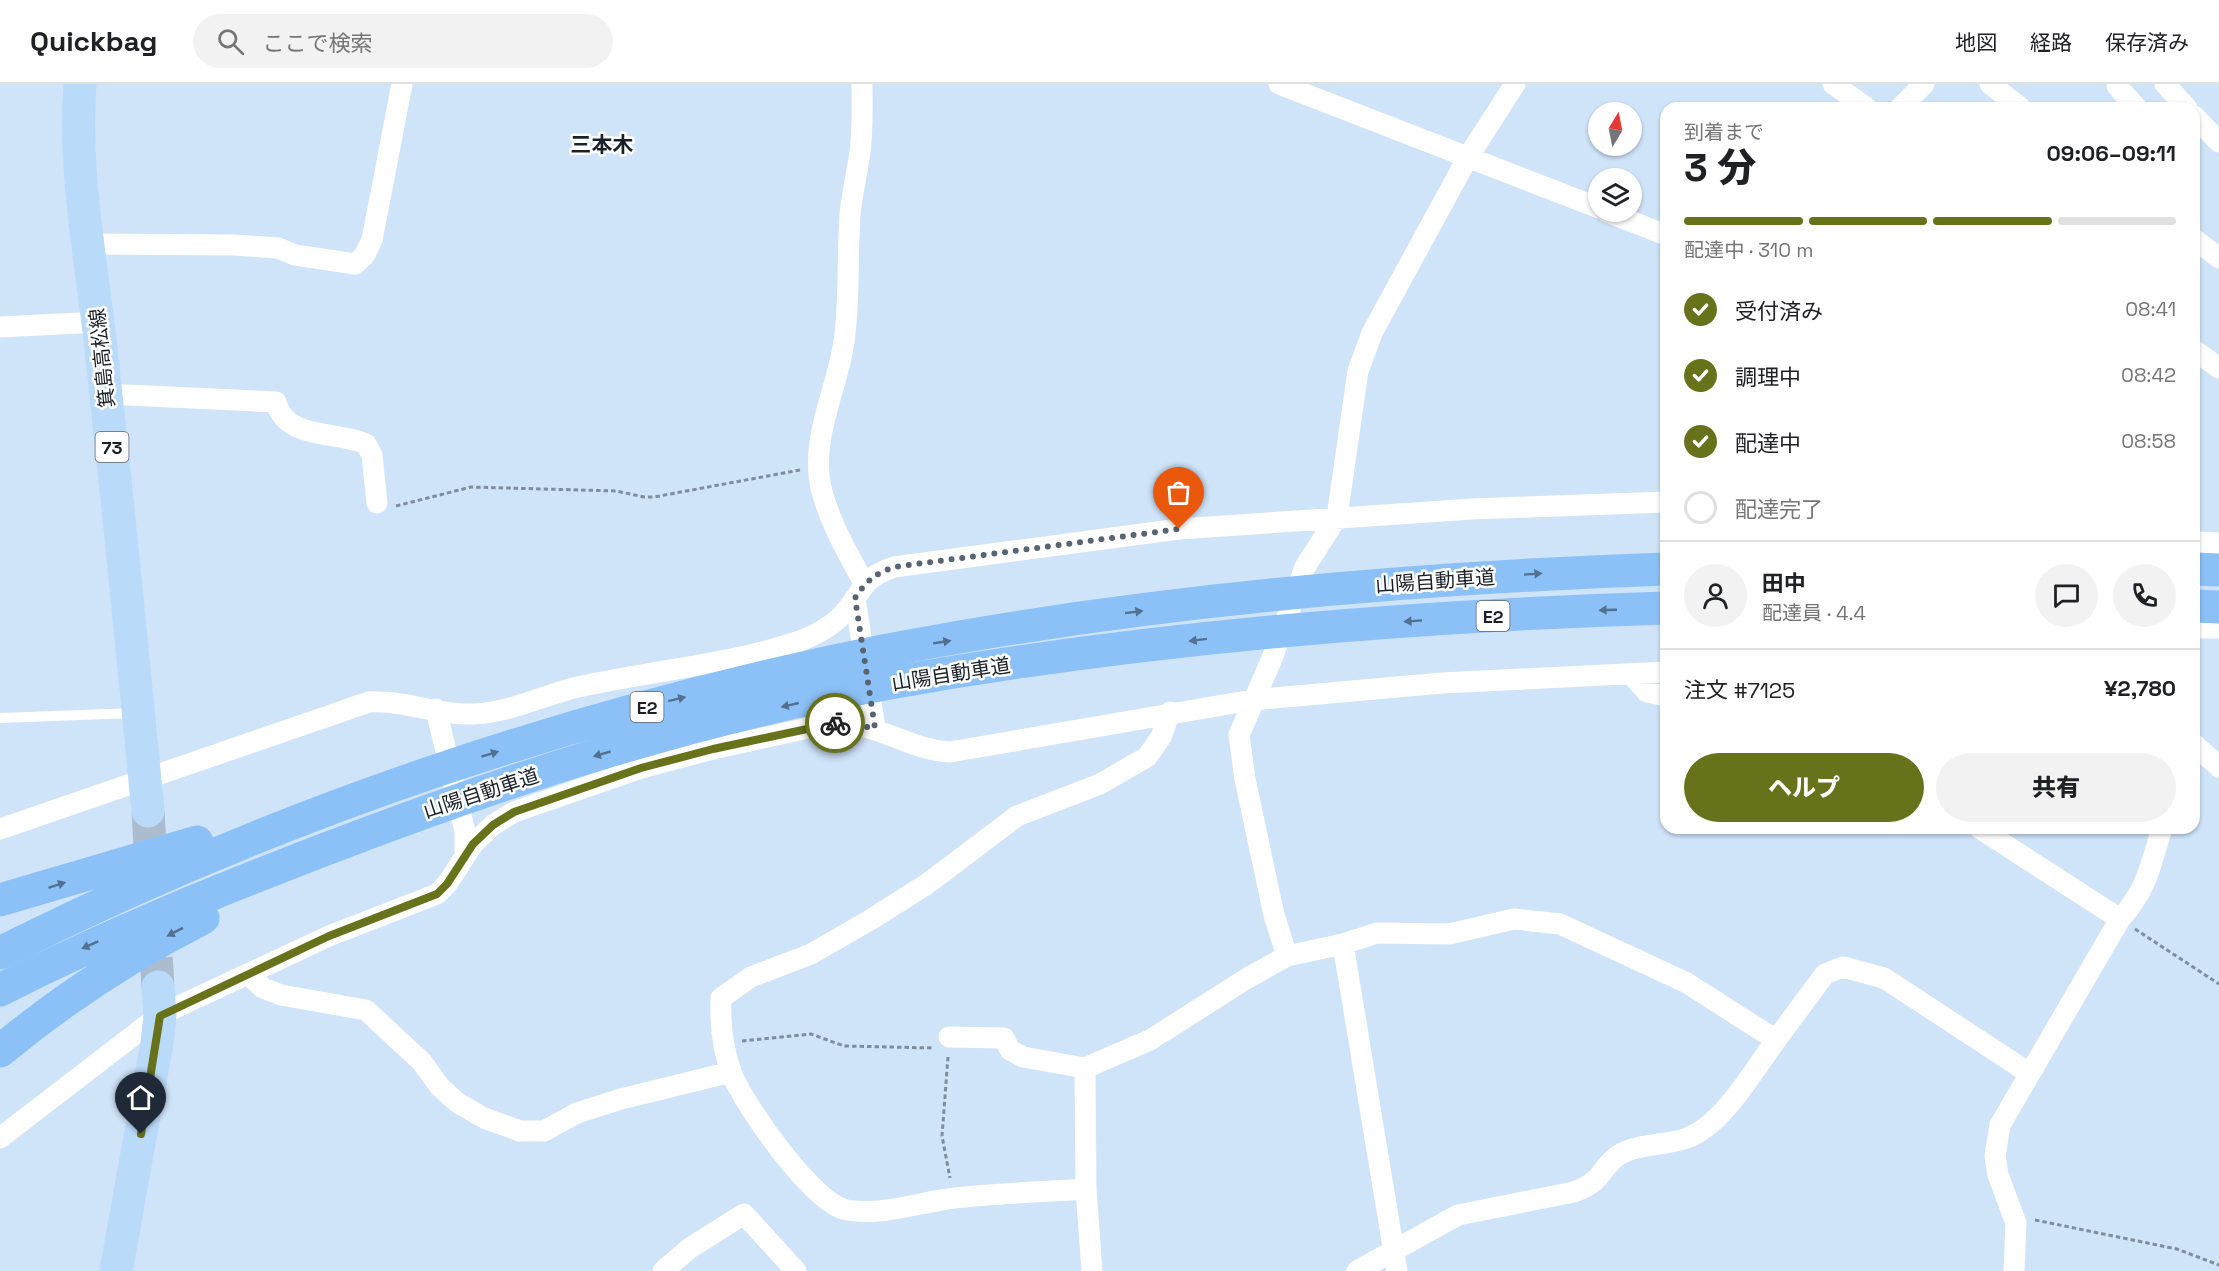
<!DOCTYPE html>
<html lang="ja">
<meta charset="utf-8">
<style>
body{margin:0;font-family:"Space Grotesk","Noto Sans JP",sans-serif;background:#f2f2f2;color:#202124;height:100vh;display:flex;flex-direction:column;font-size:22px;white-space:nowrap}
*{box-sizing:border-box;margin:0}
p{font-size:20px;color:#757577}
.icon{flex:none;width:33px;height:33px;fill:none;stroke:currentColor;stroke-width:2;stroke-linecap:round;stroke-linejoin:round}
.map{position:relative;flex:1;overflow:hidden}
.drawer{position:absolute;left:1660px;top:18px;width:540px;height:732px;display:flex;flex-direction:column;background:#fff;border-radius:18px;box-shadow:0 2px 4px #0004}
.drawer>*{flex:none}
.needle{width:39px;rotate:10deg}
.fabs{position:absolute;left:1588px;top:18px;display:grid;gap:12px}
.fabs a{display:grid;place-items:center;width:54px;height:54px;border-radius:50%;background:#fff;box-shadow:0 2px 4px #0004;font-size:30px}
.pin{position:absolute;display:grid;place-items:center;width:51px;height:51px;color:#fff;margin:-62px -26px;border-radius:50% 50% 50% 0;rotate:-45deg;box-shadow:0 0 6px #0007}
.pin .icon{rotate:45deg}
.courier{position:absolute;display:grid;place-items:center;width:60px;height:60px;margin:-30px;border:4px solid #67721b;border-radius:50%;background:#fff;color:#222;box-shadow:0 2px 8px #0007}
.summary em{font-style:normal;font-weight:800}
.summary div{display:flex;flex-direction:column-reverse}
.summary{display:flex;align-items:center;justify-content:space-between;height:102px;padding:0 24px}
h1{font-size:39px;font-weight:800;line-height:45px}
.bar{display:grid;grid-template-columns:repeat(4,1fr);gap:9px 6px;align-content:center;height:72px;padding:0 24px}
.bar i{height:8px;border-radius:4px;background:#e0e0e0}
.bar .current{background:#67721b}
.bar p{grid-column:span 4}
.line{display:flex;align-items:center;gap:15px;padding:0 24px;border-top:2px solid #e0e0e0}
.line div{flex:1}
.round{display:grid;place-items:center;flex:none;width:63px;height:63px;border-radius:32px;background:#f2f2f2}
ol{padding:0 24px;list-style:none}
li{display:flex;align-items:center;gap:18px;height:66px}
li p{margin-inline-start:auto}
li .icon{padding:6px;border-radius:50%;background:#67721b;color:#fff;stroke-width:4}
li:last-child{color:#757577}
li i{width:33px;height:33px;border:3px solid #e0e0e0;border-radius:50%}
.button{display:flex;gap:12px;margin-top:auto;padding:12px 24px}
.button a{flex:1;height:69px;border-radius:36px;background:#67721b;color:#fff;font-size:24px;font-weight:800;line-height:69px;text-align:center}
.button a+a{background:#f2f2f2;color:#202124}
header{display:flex;align-items:center;gap:36px;box-sizing:border-box;height:84px;padding:0 30px;background:#fff;border-bottom:2px solid #e0e0e0}
header strong{font-size:28px}
nav{display:flex;gap:33px;margin-inline-start:auto;font-size:21px}
.search{width:420px;height:54px;background:#f2f2f2;display:flex;align-items:center;gap:15px;box-sizing:border-box;padding:0 21px;border-radius:33px;color:#757577;font-size:22px}
.map>svg:first-child{display:block}
.lines{fill:none;stroke-linecap:round;stroke-linejoin:round}
.primary-tunnel{stroke:#abbccf;stroke-width:33;stroke-dasharray:33 16;stroke-linecap:butt}
.path{stroke:#7f8e9e;stroke-width:3;stroke-dasharray:4.5 3;stroke-linecap:butt}
.service{stroke:#fff;stroke-width:10}
.minor{stroke:#fff;stroke-width:21}
.primary{stroke:#badafa;stroke-width:33}
.motorway{stroke:#8cc1f7;stroke-width:33}
.oneway{fill:#527090}
.done{stroke:#596471;stroke-width:6;stroke-dasharray:0 10.8}
.route{stroke:#67721b;stroke-width:8}
.labels{text-anchor:middle;dominant-baseline:central;stroke-width:5;stroke-linejoin:round;paint-order:stroke}
.shield{fill:#fff;stroke:#5e6368;stroke-width:1.5}
.shield-label{font-size:18px;font-weight:bold;fill:#192028}
.street-label{font-size:20px;fill:#192028;stroke:#fff}
.neighbourhood-label{font-size:21px;font-weight:bold;fill:#192028;stroke:#fff}
</style>
<header>
<strong>Quickbag</strong>
<div class="search"><svg class="icon" aria-label="search" viewBox="0 0 24 24"><circle cx="10" cy="10" r="6"/><path d="M15 15l6 6"/></svg>ここで検索</div>
<nav><a>地図</a><a>経路</a><a>保存済み</a></nav>
</header>
<div class="map">
<svg width="2219" height="1187" viewBox="0 0 2219 1187">
<rect width="100%" height="100%" fill="#cfe3f9"/>
<g class="lines">
<!-- primary-tunnel -->
<path class="primary-tunnel" d="M148,727L158,903"/>
<!-- path -->
<path class="path" d="M396,422L471,403L616,407L644,413H654L800,386
M2135,845L2219,900
M742,957L811,950L844,962L933,964
M948,973L942,1052L950,1094
M2035,1136L2177,1165L2219,1181"/>
<!-- service -->
<path class="service" d="M0,634L135,629"/>
<!-- minor -->
<path class="minor" d="M862,0C862,23 863,45 860,68C857,89 852,110 850,131C847,173 850,215 844,258C837,306 810,354 821,404C829,437 848,470 864,499
M1279,0L1599,124
M1833,0L1867,24
M1990,0L2021,24
M2165,0L2187,24
M2117,2L2137,24
M1900,24L1924,0
M2194,32L2219,58
M1607,128L1666,151
M2194,155L2219,174
M90,160L234,161L278,164L295,171L355,180L364,172L372,156L402,0
M0,243L98,238
M2194,266L2219,284
M106,310L276,318C286,357 336,346 366,360L372,371L377,419
M2194,458L2219,459
M855,514L875,644
M2194,544H2219
M1631,590L1647,608L1666,612
M436,625L465,748V768
M2194,660L2219,683
M1979,744L2120,835
M0,745L369,618C404,616 437,631 472,630C507,630 543,611 578,603C649,587 732,580 800,557C815,551 832,542 842,531C864,508 859,495 894,483L1179,445L1472,425L1666,418
M1343,860L1397,1187
M1287,872L1274,831L1245,695L1239,651L1273,572L1305,483L1337,433L1358,287L1372,249L1468,73L1515,0
M248,890L263,904L281,911L366,926L422,978L440,1003L458,1019L484,1034L520,1047H544L577,1029L621,1015L731,988
M949,953L1004,954L1010,966L1023,973L1085,984
M0,1054L160,931L329,852L437,810L447,800L473,760L493,741L514,728L641,684L713,665L831,639C875,636 907,666 950,668L1252,616L1442,599L1666,588
M1086,1105C1043,1108 998,1109 955,1114C919,1118 884,1132 847,1126C814,1121 744,1021 732,990C723,967 720,938 721,914L751,893L811,870L870,836L927,800L1017,732L1100,700L1147,673L1161,653L1170,628
M663,1187L690,1164L744,1130L796,1187
M1092,1187L1086,1105L1085,984L1150,956L1246,895L1287,872L1343,860L1377,849L1449,850L1514,835L1560,840L1687,899L1776,956L1825,890L1843,883L1884,894L2029,989
M1357,1187L1458,1131L1574,1108C1605,1097 1599,1084 1619,1071C1638,1059 1666,1062 1687,1054C1723,1041 1754,986 1776,956
M2014,1187L2016,1139L1998,1091L1995,1072L2000,1041L2120,835C2147,806 2151,780 2162,744"/>
<!-- primary -->
<path class="primary" d="M80,0C73,92 93,184 102,275C119,426 133,576 148,727
M116,1187L157,959L160,931L158,903"/>
<!-- motorway -->
<path class="motorway" d="M2194,485L2219,486
M2194,522L2219,523
M0,816L197,758
M0,869C278,729 578,628 883,567C1141,517 1404,494 1666,485
M0,906C106,852 214,808 326,765C508,695 698,633 890,599C1146,553 1407,532 1666,524
M0,967C63,915 130,871 203,834"/>
</g>
<!-- one-way arrows -->
<defs><path id="oneway-solid" d="M-6-.8H1V-3.2L6.5 0L1 3.2V.8H-6Z" transform="scale(1.5)"/></defs>
<g class="oneway">
<use href="#oneway-solid" transform="translate(1533 490) rotate(-4)"/>
<use href="#oneway-solid" transform="translate(1608 526) rotate(178)"/>
<use href="#oneway-solid" transform="translate(1134 528) rotate(-7)"/>
<use href="#oneway-solid" transform="translate(1413 537) rotate(176)"/>
<use href="#oneway-solid" transform="translate(1198 556) rotate(173)"/>
<use href="#oneway-solid" transform="translate(942 558) rotate(-9)"/>
<use href="#oneway-solid" transform="translate(677 615) rotate(-14)"/>
<use href="#oneway-solid" transform="translate(790 621) rotate(167)"/>
<use href="#oneway-solid" transform="translate(490 670) rotate(-17)"/>
<use href="#oneway-solid" transform="translate(602 670) rotate(164)"/>
<use href="#oneway-solid" transform="translate(57 801) rotate(-18)"/>
<use href="#oneway-solid" transform="translate(175 848) rotate(153)"/>
<use href="#oneway-solid" transform="translate(90 861) rotate(156)"/>
</g>
<g class="lines">
<!-- done -->
<path class="done" d="M835,639L875,644L855,514C866,497 875,490 894,483L1179,445"/>
<!-- route -->
<path class="route" d="M141,1050L160,932L329,852L437,810L447,800L473,760L493,741L514,728L641,684L713,665L835,639"/>
</g>
<g class="labels">
<!-- shield labels -->
<g class="shield">
<rect x="95.5" y="348" width="33" height="30" rx="4.5"/>
<rect x="1476.5" y="517" width="33" height="30" rx="4.5"/>
<rect x="630.5" y="608" width="33" height="30" rx="4.5"/>
</g>
<g class="shield-label">
<text x="112" y="363">73</text>
<text x="1493" y="532">E2</text>
<text x="647" y="623">E2</text>
</g>
<!-- street labels -->
<g class="street-label">
<text transform="translate(102 274) rotate(-96)">箕島高松線</text>
<text transform="translate(1435 497) rotate(-4)">山陽自動車道</text>
<text transform="translate(951 590) rotate(-9)">山陽自動車道</text>
<text transform="translate(481 709) rotate(-18)">山陽自動車道</text>
</g>
<!-- neighbourhood labels -->
<g class="neighbourhood-label">
<text x="602" y="60">三本木</text>
</g>
</g>
</svg>
<div class="fabs">
<a><svg class="needle" viewBox="-14 -14 28 28"><path d="M0-13l5 13h-10z" fill="#e53935"/><path d="M0 13l5-13h-10z" fill="#757577"/></svg></a>
<a><svg class="icon" aria-label="layers" viewBox="0 0 24 24"><path d="M12 4l9 5-9 5-9-5zM3 14l9 5 9-5"/></svg></a>
</div>
<div class="pin" style="left:1179px;top:445px;background:#ea580c"><svg class="icon" aria-label="bag" viewBox="0 0 24 24"><path d="M5 8h14l-1 12H6zM9 8a3 3 0 0 1 6 0"/></svg></div>
<div class="pin" style="left:141px;top:1050px;background:#1f2937"><svg class="icon" aria-label="home" viewBox="0 0 24 24"><path d="M3 11l9-7 9 7M6 9v11h12V9"/></svg></div>
<div class="courier" style="left:835px;top:639px"><svg class="icon" aria-label="bike" viewBox="0 0 24 24"><circle cx="6" cy="16" r="4"/><circle cx="18" cy="16" r="4"/><path d="M6 16l4-8h5l3 8M10 8l3 8H6M13 5h3"/></svg></div>
<section class="drawer">
<div class="summary"><div><h1>3 分</h1><p>到着まで</p></div><em>09:06–09:11</em></div>
<div class="bar"><i class="current"></i><i class="current"></i><i class="current"></i><i></i><p>配達中 · 310 m</p></div>
<ol>
<li><svg class="icon" aria-label="check" viewBox="0 0 24 24"><path d="M5 12l5 5 9-10"/></svg>受付済み<p>08:41</p></li>
<li><svg class="icon" aria-label="check" viewBox="0 0 24 24"><path d="M5 12l5 5 9-10"/></svg>調理中<p>08:42</p></li>
<li><svg class="icon" aria-label="check" viewBox="0 0 24 24"><path d="M5 12l5 5 9-10"/></svg>配達中<p>08:58</p></li>
<li><i></i>配達完了</li>
</ol>
<div class="line" style="height:108px"><a class="round"><svg class="icon" aria-label="person" viewBox="0 0 24 24"><circle cx="12" cy="8" r="4"/><path d="M4 21q1-7 8-7t8 7"/></svg></a><div><b>田中</b><p>配達員 · 4.4</p></div><a class="round"><svg class="icon" aria-label="chat" viewBox="0 0 24 24"><path d="M4 5h16v11H9l-5 4z"/></svg></a><a class="round"><svg class="icon" aria-label="phone" viewBox="0 0 24 24"><path d="M5 4h4l2 5-3 2q2 4 5 5l2-3 5 2v4C11 20 4 13 5 4z"/></svg></a></div>
<div class="line" style="height:78px"><div>注文 #7125</div><b>¥2,780</b></div>
<div class="button"><a>ヘルプ</a><a>共有</a></div>
</section>
</div>
